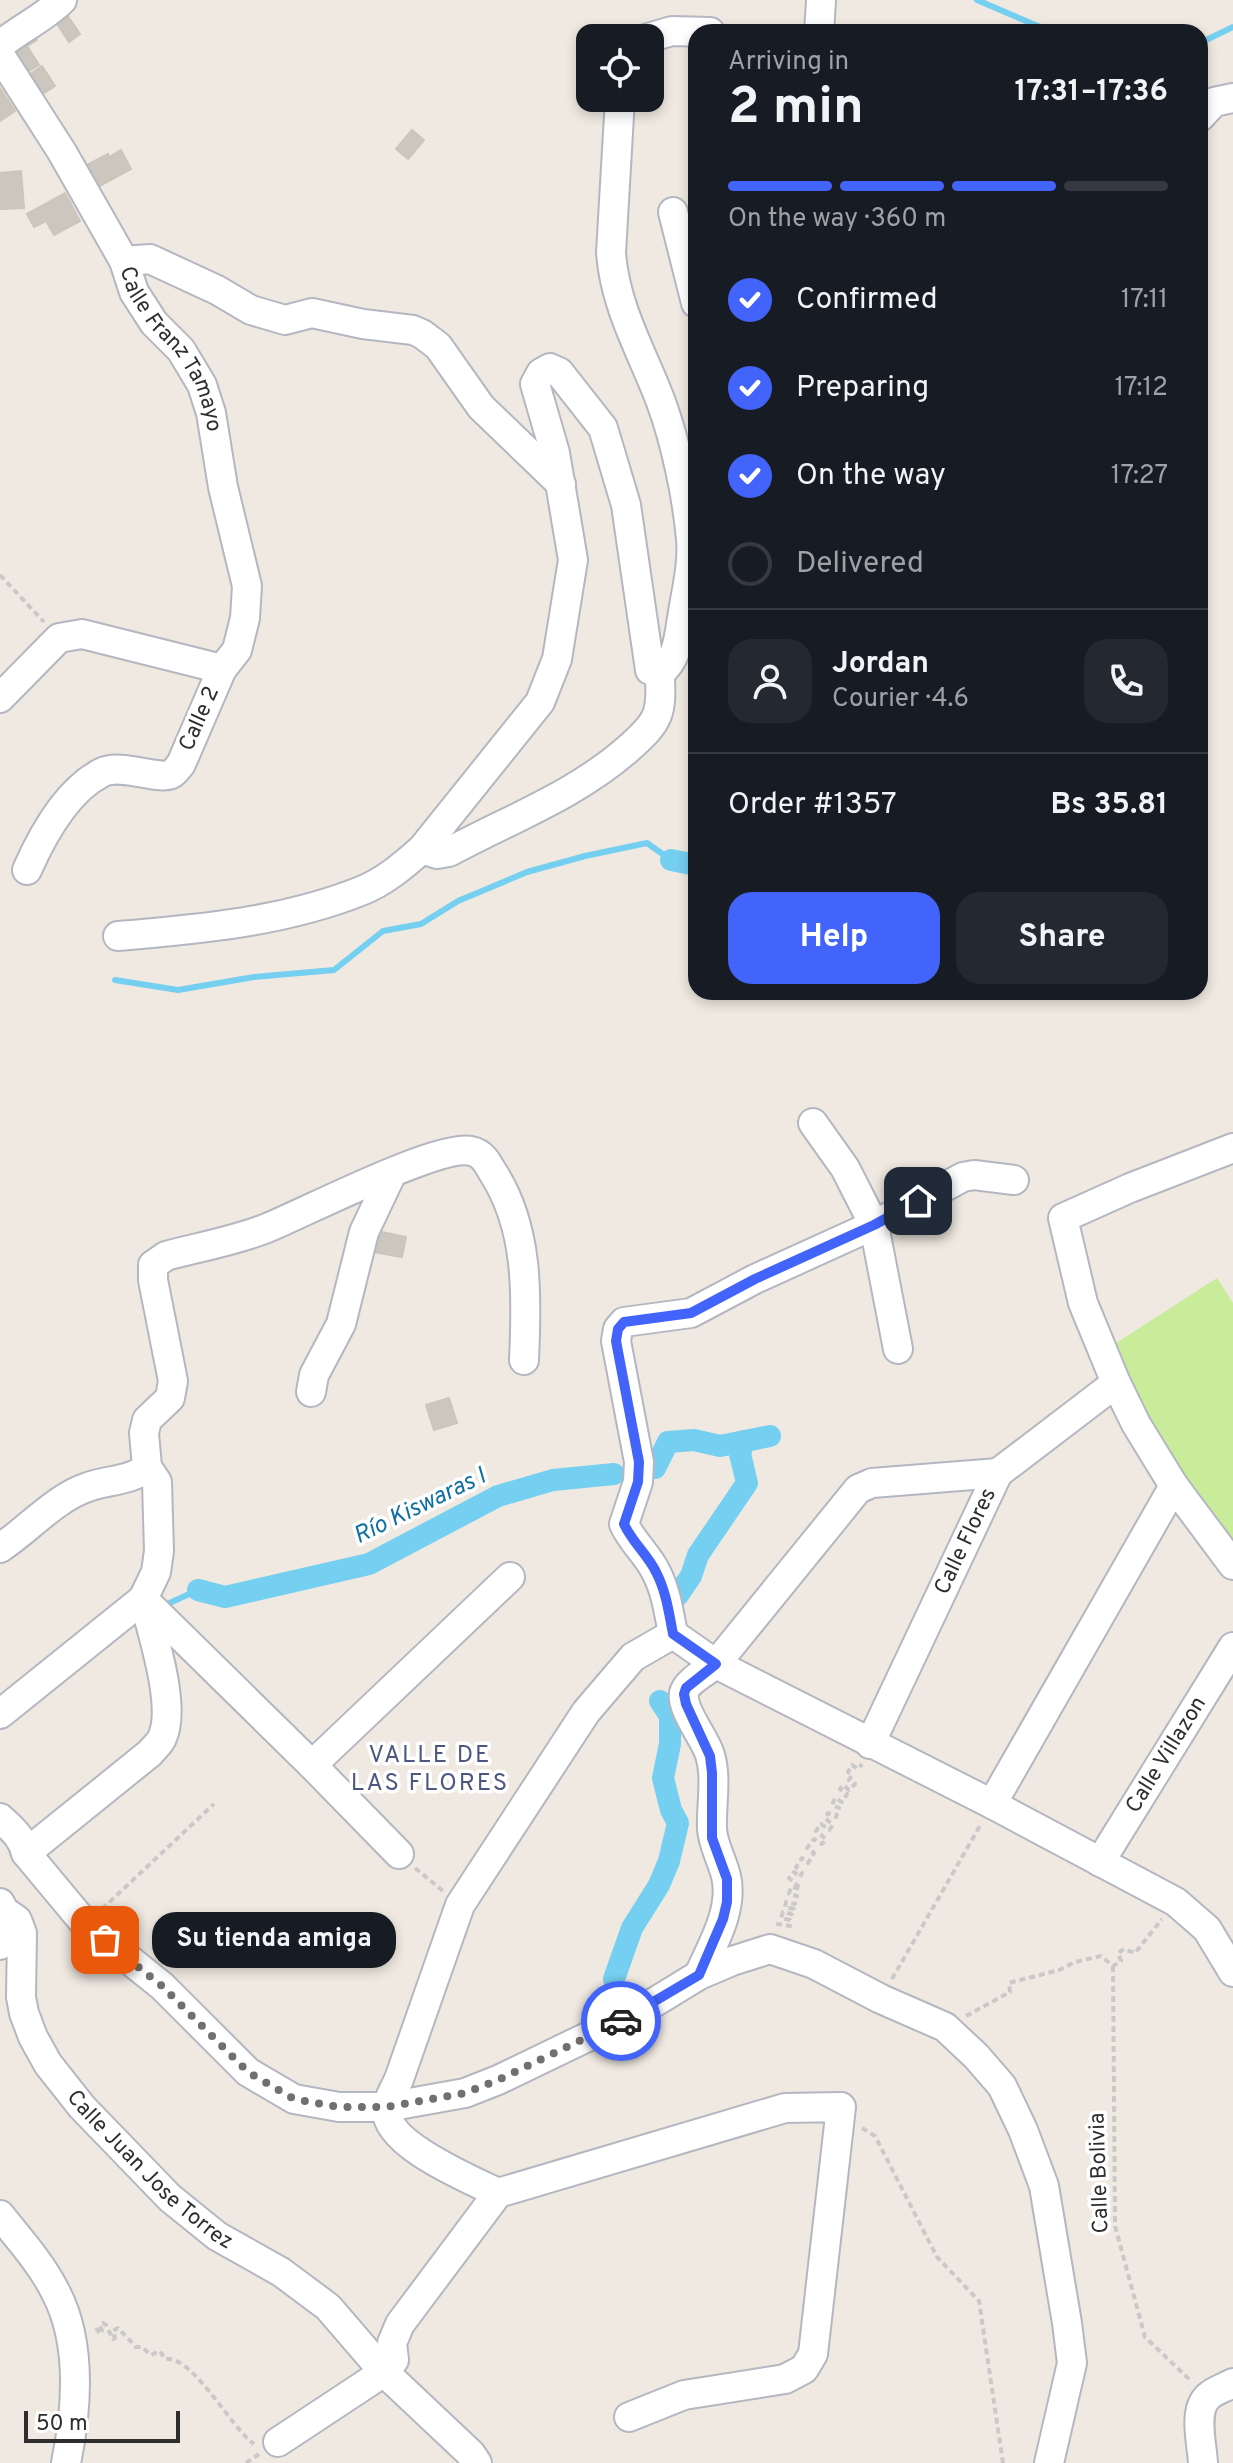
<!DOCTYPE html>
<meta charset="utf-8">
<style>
body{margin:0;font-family:Overpass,sans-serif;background:#242831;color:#f1f3f6;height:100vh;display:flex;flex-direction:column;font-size:30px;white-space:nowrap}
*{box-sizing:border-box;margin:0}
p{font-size:26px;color:#9ea1a6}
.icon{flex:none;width:44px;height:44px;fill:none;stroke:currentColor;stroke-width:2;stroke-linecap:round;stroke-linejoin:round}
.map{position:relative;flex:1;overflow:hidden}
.side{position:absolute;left:688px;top:24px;width:520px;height:976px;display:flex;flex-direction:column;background:#171b24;border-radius:24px;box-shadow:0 4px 12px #0003}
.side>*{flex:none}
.controls{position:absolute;left:576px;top:24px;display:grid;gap:16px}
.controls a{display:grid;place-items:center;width:88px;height:88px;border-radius:16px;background:#171b24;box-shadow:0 4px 12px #0003;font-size:40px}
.scale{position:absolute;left:24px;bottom:20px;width:156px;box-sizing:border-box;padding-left:8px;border:4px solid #2e2e2e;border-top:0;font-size:22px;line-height:28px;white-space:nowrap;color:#2e2e2e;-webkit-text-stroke:6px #fff;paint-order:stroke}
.pin{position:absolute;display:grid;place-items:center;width:68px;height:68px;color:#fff;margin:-34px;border-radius:16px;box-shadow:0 4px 12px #0006}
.courier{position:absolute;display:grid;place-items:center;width:80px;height:80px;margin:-40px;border:6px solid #4264fb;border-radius:50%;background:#fff;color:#222;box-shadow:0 2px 10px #0007}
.bubble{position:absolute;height:56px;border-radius:24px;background:#171b24;box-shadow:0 4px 12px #0003;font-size:26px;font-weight:700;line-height:56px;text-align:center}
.head em{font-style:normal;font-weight:700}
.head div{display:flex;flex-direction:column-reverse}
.head{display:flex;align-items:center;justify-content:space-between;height:136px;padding:0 40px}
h1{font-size:52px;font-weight:700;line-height:60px}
.bar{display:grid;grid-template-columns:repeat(4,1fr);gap:12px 8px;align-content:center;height:96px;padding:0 40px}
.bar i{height:10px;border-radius:6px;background:#363941}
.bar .on{background:#4264fb}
.bar p{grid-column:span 4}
.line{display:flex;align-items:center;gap:20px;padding:0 40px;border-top:2px solid #363941}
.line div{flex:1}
.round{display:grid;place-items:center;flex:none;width:84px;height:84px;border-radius:24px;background:#242831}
ol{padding:0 40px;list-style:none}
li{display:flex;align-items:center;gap:24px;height:88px}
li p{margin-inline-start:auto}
li .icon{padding:8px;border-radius:50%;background:#4264fb;color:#fff;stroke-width:4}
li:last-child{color:#9ea1a6}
li i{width:44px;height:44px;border:4px solid #363941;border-radius:50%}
.primary-button{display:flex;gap:16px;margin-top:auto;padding:16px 40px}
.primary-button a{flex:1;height:92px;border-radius:24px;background:#4264fb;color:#fff;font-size:32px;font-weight:700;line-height:92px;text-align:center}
.primary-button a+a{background:#242831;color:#f1f3f6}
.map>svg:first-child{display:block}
.pitch{fill:#c9ec9a}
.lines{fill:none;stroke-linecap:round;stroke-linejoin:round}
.stream{stroke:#75cff0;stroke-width:6}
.canal{stroke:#75cff0;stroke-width:22}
.building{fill:#cbc7bf;stroke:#cbc5ba;stroke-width:2}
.minor-casing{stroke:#b4b7c1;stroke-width:32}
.path{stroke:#c9c9c9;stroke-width:4;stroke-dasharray:6 4;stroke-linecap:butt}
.minor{stroke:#fff;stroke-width:28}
.done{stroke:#726f6d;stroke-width:8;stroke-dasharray:0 14.4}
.route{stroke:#4264fb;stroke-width:10}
.labels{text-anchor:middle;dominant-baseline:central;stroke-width:7;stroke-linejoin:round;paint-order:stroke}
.street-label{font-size:22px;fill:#2e2e2e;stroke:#fff}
.water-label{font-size:24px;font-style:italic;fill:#0d6fa3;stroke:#fff}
.neighbourhood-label{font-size:24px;letter-spacing:2px;fill:#4d5680;stroke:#fff}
</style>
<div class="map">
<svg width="1233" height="2463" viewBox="0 0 1233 2463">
<rect width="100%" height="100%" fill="#efe9e1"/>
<!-- pitch -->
<path class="pitch" d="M1217,1278L1233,1303V1554L1102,1352Z"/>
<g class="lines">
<!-- stream -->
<path class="stream" d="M977,0L1052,32
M1200,43L1233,27
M115,980L178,990L254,977L334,970L383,931L421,924L458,901L527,872L585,856L647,843L671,860
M163,1606L198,1590"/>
<!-- canal -->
<path class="canal" d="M671,860L696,865
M649,1469L655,1468L668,1442L694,1440L720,1446L770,1436
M198,1590L225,1597L369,1564L498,1496L553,1480L614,1474
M678,1595L691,1576L698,1555L747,1483L740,1454L744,1441
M614,1979L632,1928L659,1885L669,1861L678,1823L671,1810L663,1778L670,1744V1716L660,1701"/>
</g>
<!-- building -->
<path class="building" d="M65,12L80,34L69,42L54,19Z
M31,31L37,40L27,46L39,65L24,74L6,47Z
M42,66L55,86L41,95L29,75Z
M0,88L15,111L0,121Z
M412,130L424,140L408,159L396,149Z
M121,150L131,169L96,188L85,166L108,154L109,157Z
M21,171L24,208L0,209V173Z
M65,193L80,221L54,235L46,221L34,227L27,214Z
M377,1231L406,1237L402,1257L373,1252Z
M449,1398L457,1423L434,1430L426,1405Z"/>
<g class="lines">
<defs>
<g id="minor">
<path d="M819,32L821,1"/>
<path d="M648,38L672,31L710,32"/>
<path d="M0,45C21,28 44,18 62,0"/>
<path id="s1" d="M0,55L62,152L124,261L134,292L154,323L181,350L202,385L211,413L223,487L247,586L245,618L237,650L222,669L181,764C179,766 175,772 173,773C160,782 122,762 101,773C66,791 42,836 27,870"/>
<path d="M620,98L611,253C615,307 642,352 661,402C676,443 687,496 691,539C693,564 687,588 683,612C679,634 679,658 660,673"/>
<path d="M1200,117L1214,102L1233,98"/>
<path d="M673,212L696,303"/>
<path d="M124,261L150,259L217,290L251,310L285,320L312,313L363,324L413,330L422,334L438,346L481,407L561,484"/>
<path d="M0,698L59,638L82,634L222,669"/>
<path d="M422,849L437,854L449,852C510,819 576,795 629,748C639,739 652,728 657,715C662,702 660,687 660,673"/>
<path d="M118,936C201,929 283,922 361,891C384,882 404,865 422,849L540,702L557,659L573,560L555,453L535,384L541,373L550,368L559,372L603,428L626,505L650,670L660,673"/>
<path d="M813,1123L845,1168L874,1225L898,1349"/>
<path d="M1233,1148L1130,1188L1063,1218L1083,1303L1116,1383L1136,1424L1174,1486L1233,1565"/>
<path d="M1014,1180L974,1175L963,1177L874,1225L755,1279L691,1313L624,1322L618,1329L616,1341L639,1462L638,1482L624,1524C632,1542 648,1555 656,1572C666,1591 669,1613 673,1634L716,1664L992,1804L1176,1902L1207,1929L1233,1972"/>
<path d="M311,1392L314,1375L341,1324L364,1232L392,1173"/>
<path d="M0,1548C29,1529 55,1498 88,1487C107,1480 132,1481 147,1467L144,1433L147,1420L170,1398L173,1381L153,1280V1265L166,1256C199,1247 235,1241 267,1228C304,1213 440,1143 471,1151C482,1153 487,1162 492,1171C529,1227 527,1296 524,1360"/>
<path d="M143,1599L312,1765L399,1854"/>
<path d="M0,1714L143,1599L156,1572L159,1551L157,1482L147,1467"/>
<path id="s2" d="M870,1744L998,1473L1116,1383"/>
<path d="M312,1765L510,1577"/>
<path d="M992,1804L1174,1486"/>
<path d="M0,1818C12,1829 22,1837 26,1853L86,1925L162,1986L248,2072L294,2099L339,2107H387L465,2093L498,2080L637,2013L699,1975L732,1961L770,1949L814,1964L881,1999L945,2027L976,2056L1002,2086L1023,2130L1044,2186L1067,2323L1072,2363L1049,2463"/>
<path d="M26,1853L150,1753C154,1748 160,1743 162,1738C177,1707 152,1633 144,1600"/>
<path id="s3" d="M1100,1862L1233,1647"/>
<path d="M0,1903L4,1911L0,1945"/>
<path id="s4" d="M4,1911L17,1920L22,1933L21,1997L24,2013L33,2037L48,2064L82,2107L170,2198L217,2236L281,2272L328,2307L384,2372L471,2454L477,2463"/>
<path d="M699,1975C712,1945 734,1910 726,1876C722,1860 713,1845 712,1829C711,1805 717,1778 710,1755C705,1738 681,1710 684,1693C686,1682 707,1671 716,1664L858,1489L872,1483L998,1473"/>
<path d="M498,2193C470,2179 383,2144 387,2108C388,2099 395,2088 399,2079L460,1905L586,1712L633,1657L673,1634"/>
<path d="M0,2215C19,2239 41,2263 55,2291C82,2341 77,2409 66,2463"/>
<path d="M278,2442L384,2372L394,2360L392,2343L400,2324L498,2193L785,2108L841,2107L813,2354L804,2369L785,2379L684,2395L629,2417"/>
<path d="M1203,2463C1202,2443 1192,2408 1210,2395C1216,2390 1226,2387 1233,2383"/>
</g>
</defs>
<!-- minor casing -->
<use href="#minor" class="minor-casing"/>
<!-- path -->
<path class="path" d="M0,575L44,622
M415,1868L443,1891
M102,1909L214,1804
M778,1926V1924L790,1926V1920L781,1918L783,1912L792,1914L794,1909L785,1907L786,1902L795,1904L797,1896L789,1894L791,1887L801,1889L789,1878L794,1872L800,1877L802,1873L796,1867L802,1858L808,1863L814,1853L807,1848L814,1839L822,1844L826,1839L816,1831L821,1824L829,1830L833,1825L825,1818L828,1813L836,1817L839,1808L832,1805L835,1798L842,1802L847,1794L840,1789L843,1785L849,1790L855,1784L849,1780L852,1775L848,1772L852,1765L858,1769L862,1764
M1113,1966L1115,2226L1145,2337L1191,2381
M892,1979L981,1824
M966,2016L1010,1992L1009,1983L1059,1970L1075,1962L1101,1956L1113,1966L1121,1961L1118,1953L1124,1949L1135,1953L1162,1919
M862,2128L875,2136L937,2257L979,2301L1003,2463
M96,2328L100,2334L102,2331L100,2325L103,2323L106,2325L113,2339L115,2338L113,2331L118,2328L136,2347H142L151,2355L160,2351L165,2359C193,2355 231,2428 254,2444
M246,2463L259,2454"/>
<!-- minor -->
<use href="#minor" class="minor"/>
</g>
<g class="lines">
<!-- done -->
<path class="done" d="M105,1940L162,1986L248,2072L294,2099L339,2107H387L465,2093L498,2080L621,2021"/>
<!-- route -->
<path class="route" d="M621,2021L699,1975L723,1919L727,1902V1879L712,1838V1773L710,1756L686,1704L684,1694L686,1688L716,1664L673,1634C669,1613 666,1591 656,1572C648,1555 632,1542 624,1524L638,1482L639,1462L616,1341L618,1329L624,1322L691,1313L755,1279L874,1225L918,1201"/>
</g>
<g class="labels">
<!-- street labels -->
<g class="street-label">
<text stroke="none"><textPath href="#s1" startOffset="342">Calle Franz Tamayo</textPath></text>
<text transform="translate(200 719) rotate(-66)">Calle 2</text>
<text stroke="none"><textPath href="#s2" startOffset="224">Calle Flores</textPath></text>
<text stroke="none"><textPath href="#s3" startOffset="126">Calle Villazon</textPath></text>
<text stroke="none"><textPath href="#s4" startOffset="314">Calle Juan Jose Torrez</textPath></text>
<text transform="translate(1100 2173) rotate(-92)">Calle Bolivia</text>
</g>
<!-- water labels -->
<g class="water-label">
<text transform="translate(420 1507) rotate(-26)">Río Kiswaras I</text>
</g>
<!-- neighbourhood labels -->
<g class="neighbourhood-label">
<text x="430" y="1756">VALLE DE<tspan x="430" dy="28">LAS FLORES</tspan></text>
</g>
</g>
</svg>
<div class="controls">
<a><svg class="icon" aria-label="locate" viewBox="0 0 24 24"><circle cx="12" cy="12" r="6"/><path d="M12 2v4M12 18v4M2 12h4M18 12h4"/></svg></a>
</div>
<div class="scale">50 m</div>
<div class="pin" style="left:105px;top:1940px;background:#ea580c"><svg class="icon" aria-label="bag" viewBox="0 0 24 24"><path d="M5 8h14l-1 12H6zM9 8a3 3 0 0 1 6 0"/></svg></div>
<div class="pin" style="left:918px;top:1201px;background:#1f2937"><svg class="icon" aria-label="home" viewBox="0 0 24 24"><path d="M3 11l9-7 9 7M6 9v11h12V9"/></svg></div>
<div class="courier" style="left:621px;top:2021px"><svg class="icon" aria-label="car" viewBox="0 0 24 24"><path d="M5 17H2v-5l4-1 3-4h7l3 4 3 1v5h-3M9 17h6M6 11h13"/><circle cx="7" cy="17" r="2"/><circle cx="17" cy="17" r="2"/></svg></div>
<div class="bubble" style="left:152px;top:1912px;width:244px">Su tienda amiga</div>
<section class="side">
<div class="head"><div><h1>2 min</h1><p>Arriving in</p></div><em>17:31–17:36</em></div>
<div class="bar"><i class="on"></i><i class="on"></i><i class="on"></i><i></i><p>On the way · 360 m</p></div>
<ol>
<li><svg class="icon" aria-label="check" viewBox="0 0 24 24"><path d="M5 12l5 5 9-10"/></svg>Confirmed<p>17:11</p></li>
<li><svg class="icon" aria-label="check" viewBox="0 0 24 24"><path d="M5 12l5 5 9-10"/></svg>Preparing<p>17:12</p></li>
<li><svg class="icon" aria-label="check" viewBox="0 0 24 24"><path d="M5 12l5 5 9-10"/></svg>On the way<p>17:27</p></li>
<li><i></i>Delivered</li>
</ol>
<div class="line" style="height:144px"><a class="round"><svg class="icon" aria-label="person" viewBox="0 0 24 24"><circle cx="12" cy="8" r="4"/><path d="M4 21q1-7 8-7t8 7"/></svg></a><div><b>Jordan</b><p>Courier · 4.6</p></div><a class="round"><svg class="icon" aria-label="phone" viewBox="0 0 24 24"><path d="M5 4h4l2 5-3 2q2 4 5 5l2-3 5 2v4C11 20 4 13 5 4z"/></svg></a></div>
<div class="line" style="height:104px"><div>Order #1357</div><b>Bs 35.81</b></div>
<div class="primary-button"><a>Help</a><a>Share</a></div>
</section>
</div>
